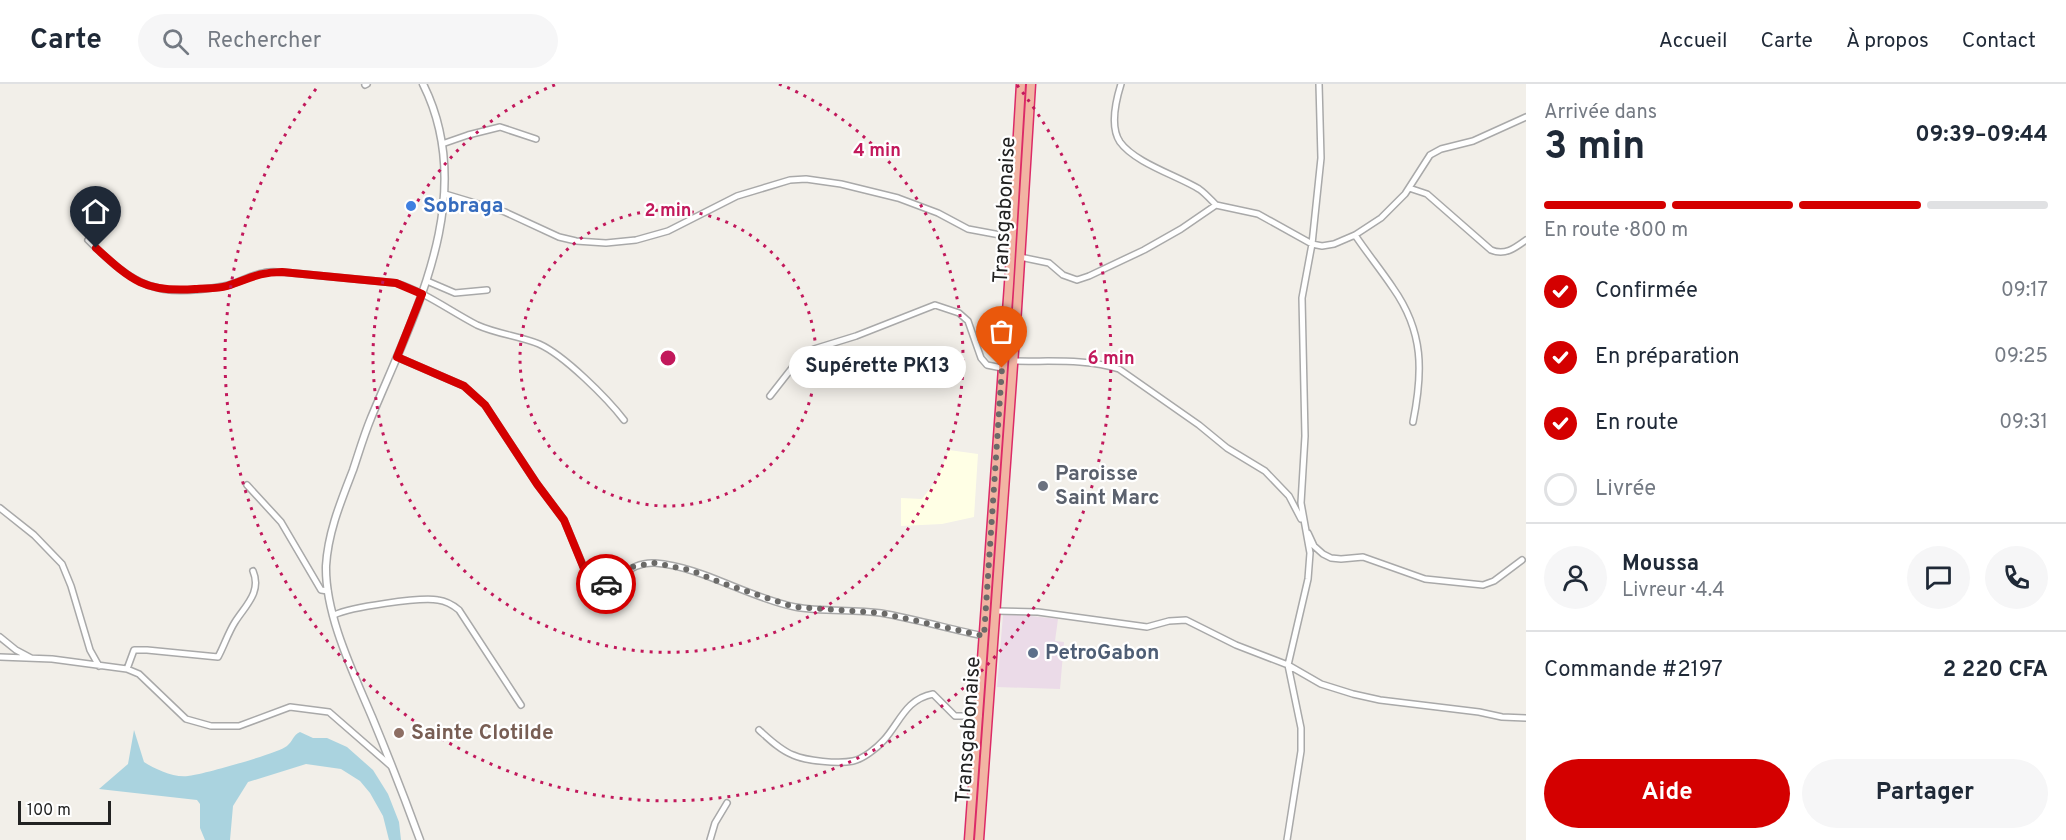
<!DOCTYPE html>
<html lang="fr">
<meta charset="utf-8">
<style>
body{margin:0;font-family:Overpass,sans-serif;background:#f6f6f7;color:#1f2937;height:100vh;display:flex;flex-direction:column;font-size:22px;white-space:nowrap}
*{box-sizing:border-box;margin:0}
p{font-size:20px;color:#747a83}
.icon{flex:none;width:33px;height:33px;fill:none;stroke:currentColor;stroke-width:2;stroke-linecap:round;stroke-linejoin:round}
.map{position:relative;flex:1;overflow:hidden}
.drawer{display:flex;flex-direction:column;background:#fff;width:540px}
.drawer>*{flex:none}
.scale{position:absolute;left:18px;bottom:15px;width:93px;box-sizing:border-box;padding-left:6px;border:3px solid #222;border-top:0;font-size:16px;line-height:21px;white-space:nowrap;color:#222;-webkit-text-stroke:4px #fff;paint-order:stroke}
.pin{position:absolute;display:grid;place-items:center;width:51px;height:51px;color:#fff;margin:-62px -26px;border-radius:50% 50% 50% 0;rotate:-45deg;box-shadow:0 0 6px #0007}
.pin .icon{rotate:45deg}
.courier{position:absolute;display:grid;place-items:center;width:60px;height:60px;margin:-30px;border:4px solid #d40000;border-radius:50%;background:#fff;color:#222;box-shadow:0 2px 8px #0007}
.bubble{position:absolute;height:42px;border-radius:21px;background:#fff;box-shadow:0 3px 15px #0003;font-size:20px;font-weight:700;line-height:42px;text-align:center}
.overview em{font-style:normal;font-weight:700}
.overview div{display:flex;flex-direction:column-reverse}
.overview{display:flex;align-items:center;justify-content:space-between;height:102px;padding:0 18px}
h1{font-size:39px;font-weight:700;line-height:45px}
.bar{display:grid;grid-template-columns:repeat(4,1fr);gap:9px 6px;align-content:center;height:72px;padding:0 18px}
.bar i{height:8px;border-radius:4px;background:#e0e1e3}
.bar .current{background:#d40000}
.bar p{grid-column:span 4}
.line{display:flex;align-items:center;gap:15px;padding:0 18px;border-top:2px solid #e0e1e3}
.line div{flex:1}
.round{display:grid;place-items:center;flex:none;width:63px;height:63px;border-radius:32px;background:#f6f6f7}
ol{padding:0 18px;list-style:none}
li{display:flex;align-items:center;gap:18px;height:66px}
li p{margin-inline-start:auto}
li .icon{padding:6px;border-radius:50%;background:#d40000;color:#fff;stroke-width:4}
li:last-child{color:#747a83}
li i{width:33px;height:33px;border:3px solid #e0e1e3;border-radius:50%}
.button{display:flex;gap:12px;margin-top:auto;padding:12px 18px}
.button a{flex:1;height:69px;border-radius:36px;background:#d40000;color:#fff;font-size:24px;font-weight:700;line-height:69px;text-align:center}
.button a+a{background:#f6f6f7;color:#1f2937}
header{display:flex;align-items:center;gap:36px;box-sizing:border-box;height:84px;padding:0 30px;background:#fff;border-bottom:2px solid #e0e1e3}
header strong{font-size:28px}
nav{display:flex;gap:33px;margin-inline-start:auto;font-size:21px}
.search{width:420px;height:54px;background:#f6f6f7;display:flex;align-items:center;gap:15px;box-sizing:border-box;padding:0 21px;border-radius:33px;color:#747a83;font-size:22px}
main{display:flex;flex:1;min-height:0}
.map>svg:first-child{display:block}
.industrial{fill:#ebdbe8}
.education{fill:#ffffe5}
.water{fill:#aad3df}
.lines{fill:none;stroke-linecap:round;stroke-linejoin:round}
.minor-casing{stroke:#a9a9a9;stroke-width:8}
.tertiary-casing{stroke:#a9a9a9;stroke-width:9}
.trunk-casing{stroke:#dc2a67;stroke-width:11}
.minor{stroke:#fff;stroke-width:5}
.tertiary{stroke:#fff;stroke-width:6}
.trunk{stroke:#f2b4a3;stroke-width:8}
.done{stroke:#6b6a68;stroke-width:6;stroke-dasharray:0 10.8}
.route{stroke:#d40000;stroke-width:8}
.ring{fill:none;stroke:#c2185b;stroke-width:3;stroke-dasharray:3 6}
.shop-dot{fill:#3f7fe0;stroke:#fff;stroke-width:2}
.worship-dot{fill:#6b7280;stroke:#fff;stroke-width:2}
.service-dot{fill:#5c6f8a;stroke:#fff;stroke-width:2}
.education-dot{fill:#8d6e63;stroke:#fff;stroke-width:2}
.labels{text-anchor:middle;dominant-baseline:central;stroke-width:4.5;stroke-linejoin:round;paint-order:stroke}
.shop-label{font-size:21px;font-weight:bold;fill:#366cbe;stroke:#fff;text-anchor:start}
.street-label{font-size:21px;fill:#222;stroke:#fff}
.worship-label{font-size:21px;font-weight:bold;fill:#5b616d;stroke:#fff;text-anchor:start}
.service-label{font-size:21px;font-weight:bold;fill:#4e5e75;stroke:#fff;text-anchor:start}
.education-label{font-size:21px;font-weight:bold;fill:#785e54;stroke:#fff;text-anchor:start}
.centre{fill:#c2185b;stroke:#fff;stroke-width:3}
.ring-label{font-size:18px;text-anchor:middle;font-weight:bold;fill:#c2185b;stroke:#fff;stroke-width:4.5;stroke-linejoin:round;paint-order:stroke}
</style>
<header>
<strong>Carte</strong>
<div class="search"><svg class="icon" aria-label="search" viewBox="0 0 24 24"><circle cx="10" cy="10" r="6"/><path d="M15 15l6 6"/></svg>Rechercher</div>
<nav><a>Accueil</a><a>Carte</a><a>À propos</a><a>Contact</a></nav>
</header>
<main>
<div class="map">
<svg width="1526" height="756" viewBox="0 0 1526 756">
<rect width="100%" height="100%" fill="#f2efe9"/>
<!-- industrial -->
<path class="industrial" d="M1003,531H1023L1058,535L1055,557L1064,558L1060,605L997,603Z"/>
<!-- education -->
<path class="education" d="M949,366L978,370L974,433L942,440L901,442V414L922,415L937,395Z"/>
<!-- water -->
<path class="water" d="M134,646L144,678C155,685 174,694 188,692C201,691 279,669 287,662C293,657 293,651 300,648L313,654H327L347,663L373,686L388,710L399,738L401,756H389L383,732L370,709L360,697L341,685L306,680L248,698L233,722L230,756H205L200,744V720L197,716L99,705L128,680Z"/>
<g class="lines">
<defs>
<path id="minor" d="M1121,0C1116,16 1110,43 1120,58C1135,79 1178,92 1199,105C1205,109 1211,116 1216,121
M365,1L367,0
M442,60L468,51L500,43L536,55
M1409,104L1427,110L1491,166C1505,172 1515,164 1526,156
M445,110L505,128L559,153L576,157L606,159L636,156L668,147L737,112L790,96L806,95L841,100L898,114L938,129L968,145L1011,153
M1355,151C1367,169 1381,186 1393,204C1424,248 1423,288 1413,338
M88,156C135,203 156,214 224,202C237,200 250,191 263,189C269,187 276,188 282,188L396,199C425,208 450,227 477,241C497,250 519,252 539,260C564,271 607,314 624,336
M1020,173L1049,179L1063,191L1077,196L1089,192L1144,166L1181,145L1216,121L1258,130L1312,160L1322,162L1334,160L1355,151L1381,134L1405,110L1430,71L1441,65L1473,57L1526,33
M427,197L455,209L487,206
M397,273L464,302L485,321L537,400L564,436L587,491L597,501C616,502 628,477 655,479C700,482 749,514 795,523C823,528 853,525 881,529C915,535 950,545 984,552
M1013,277C1047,278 1086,274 1119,285L1199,341L1227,364L1265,387L1289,412L1301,435
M770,312L799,275L814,265L856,252L935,221L959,229L968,237L981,274L987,281L1002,284
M247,401L281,438L321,506L328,507
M0,424L34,451L62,480L71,502L90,566L99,582
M1308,449L1314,462L1323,470L1331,474L1341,475L1363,473L1425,495L1483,501L1494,497L1522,476
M996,527L1038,528L1147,543L1169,537L1186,536L1236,561L1288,581L1321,600L1353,610L1380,616L1479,628L1502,633L1526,634
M334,531C351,523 419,513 438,516C446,517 453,521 459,526L521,621
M0,553L16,566L31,574
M0,573L52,575L127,585L139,590L186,635L211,642H239L290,623L329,628L391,682
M127,585L134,566H147L218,573C224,562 228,549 235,538C245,522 262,508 253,487
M759,646C769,655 780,666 793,671C806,677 839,680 853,677C863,675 877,664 884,656C900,638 906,615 933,610L955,632H979
M710,756L715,739L727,719
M1287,756L1301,667V644L1288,581L1308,495L1310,469L1301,419L1305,352L1302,214L1312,160L1321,74L1319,0"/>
<path id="tertiary" d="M420,756C405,715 389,674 372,633C353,588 325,531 326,482C328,448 341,417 353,386C359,368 364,351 371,334C414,230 479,112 423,0"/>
<path id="trunk" d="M969,756L1009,200L1021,0
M979,756L1017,225L1031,0"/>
</defs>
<!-- minor casing -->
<use href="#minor" class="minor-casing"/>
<!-- tertiary casing -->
<use href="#tertiary" class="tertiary-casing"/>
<!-- trunk casing -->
<use href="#trunk" class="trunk-casing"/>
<!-- minor -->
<use href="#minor" class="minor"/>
<!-- tertiary -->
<use href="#tertiary" class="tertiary"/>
<!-- trunk -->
<use href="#trunk" class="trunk"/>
</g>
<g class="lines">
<!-- done -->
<path class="done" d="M606,500L631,483L655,479L690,486L722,499L794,523L881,529L984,552L1002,284"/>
<!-- route -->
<path class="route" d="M96,164C131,196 145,209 195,205C205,204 217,205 227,202C249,195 258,188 282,188L396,199L422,210L397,273L464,302L485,321L537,400L564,436L587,492L597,501L606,500"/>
</g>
<!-- distance rings -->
<g class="ring">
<circle cx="668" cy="274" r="148"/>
<path d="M779 0A295 295 0 1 1 557 0"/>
<path d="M1017 1A443 443 0 1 1 319 1"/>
</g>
<!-- markers -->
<circle class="shop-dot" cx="411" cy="122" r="6"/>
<circle class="worship-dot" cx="1043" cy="402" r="6"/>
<circle class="service-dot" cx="1033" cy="569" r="6"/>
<circle class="education-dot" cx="399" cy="649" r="6"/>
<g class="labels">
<!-- shop labels -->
<g class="shop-label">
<text x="423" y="122">Sobraga</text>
</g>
<!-- street labels -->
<g class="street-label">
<text transform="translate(1005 126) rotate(-87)">Transgabonaise</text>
<text transform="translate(969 646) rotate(-86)">Transgabonaise</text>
</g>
<!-- worship labels -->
<g class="worship-label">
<text x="1055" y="390">Paroisse<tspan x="1055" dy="24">Saint Marc</tspan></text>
</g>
<!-- service labels -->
<g class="service-label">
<text x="1045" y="569">PetroGabon</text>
</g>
<!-- education labels -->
<g class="education-label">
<text x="411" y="649">Sainte Clotilde</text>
</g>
</g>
<circle cx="668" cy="274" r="9" class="centre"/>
<g class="ring-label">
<text x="877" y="72">4 min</text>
<text x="668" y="132">2 min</text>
<text x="1111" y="280">6 min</text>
</g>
</svg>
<div class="scale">100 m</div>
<div class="pin" style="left:1002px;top:284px;background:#ea580c"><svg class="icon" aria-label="bag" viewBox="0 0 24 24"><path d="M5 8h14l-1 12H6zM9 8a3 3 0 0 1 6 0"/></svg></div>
<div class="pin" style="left:96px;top:164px;background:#1f2937"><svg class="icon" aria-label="home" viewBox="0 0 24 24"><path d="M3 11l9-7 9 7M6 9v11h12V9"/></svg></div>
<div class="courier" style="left:606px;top:500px"><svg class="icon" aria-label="car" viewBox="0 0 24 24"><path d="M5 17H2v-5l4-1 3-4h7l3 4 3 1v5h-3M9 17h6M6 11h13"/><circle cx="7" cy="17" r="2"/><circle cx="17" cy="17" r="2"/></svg></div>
<div class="bubble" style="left:789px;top:262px;width:177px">Supérette PK13</div>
</div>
<section class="drawer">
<div class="overview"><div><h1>3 min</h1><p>Arrivée dans</p></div><em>09:39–09:44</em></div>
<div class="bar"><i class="current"></i><i class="current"></i><i class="current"></i><i></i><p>En route · 800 m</p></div>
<ol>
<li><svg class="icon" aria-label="check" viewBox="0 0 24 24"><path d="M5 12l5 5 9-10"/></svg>Confirmée<p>09:17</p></li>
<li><svg class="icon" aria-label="check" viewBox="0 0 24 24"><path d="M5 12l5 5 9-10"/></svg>En préparation<p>09:25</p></li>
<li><svg class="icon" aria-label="check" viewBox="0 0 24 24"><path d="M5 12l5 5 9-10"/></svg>En route<p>09:31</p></li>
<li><i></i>Livrée</li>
</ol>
<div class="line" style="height:108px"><a class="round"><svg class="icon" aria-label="person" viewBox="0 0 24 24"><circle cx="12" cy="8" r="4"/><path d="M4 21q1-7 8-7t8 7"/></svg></a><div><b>Moussa</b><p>Livreur · 4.4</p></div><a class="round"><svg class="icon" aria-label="chat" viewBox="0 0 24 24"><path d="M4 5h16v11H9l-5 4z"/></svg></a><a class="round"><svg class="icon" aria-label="phone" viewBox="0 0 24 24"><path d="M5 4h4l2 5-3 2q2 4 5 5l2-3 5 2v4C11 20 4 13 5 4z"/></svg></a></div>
<div class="line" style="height:78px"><div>Commande #2197</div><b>2 220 CFA</b></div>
<div class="button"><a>Aide</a><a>Partager</a></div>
</section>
</main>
